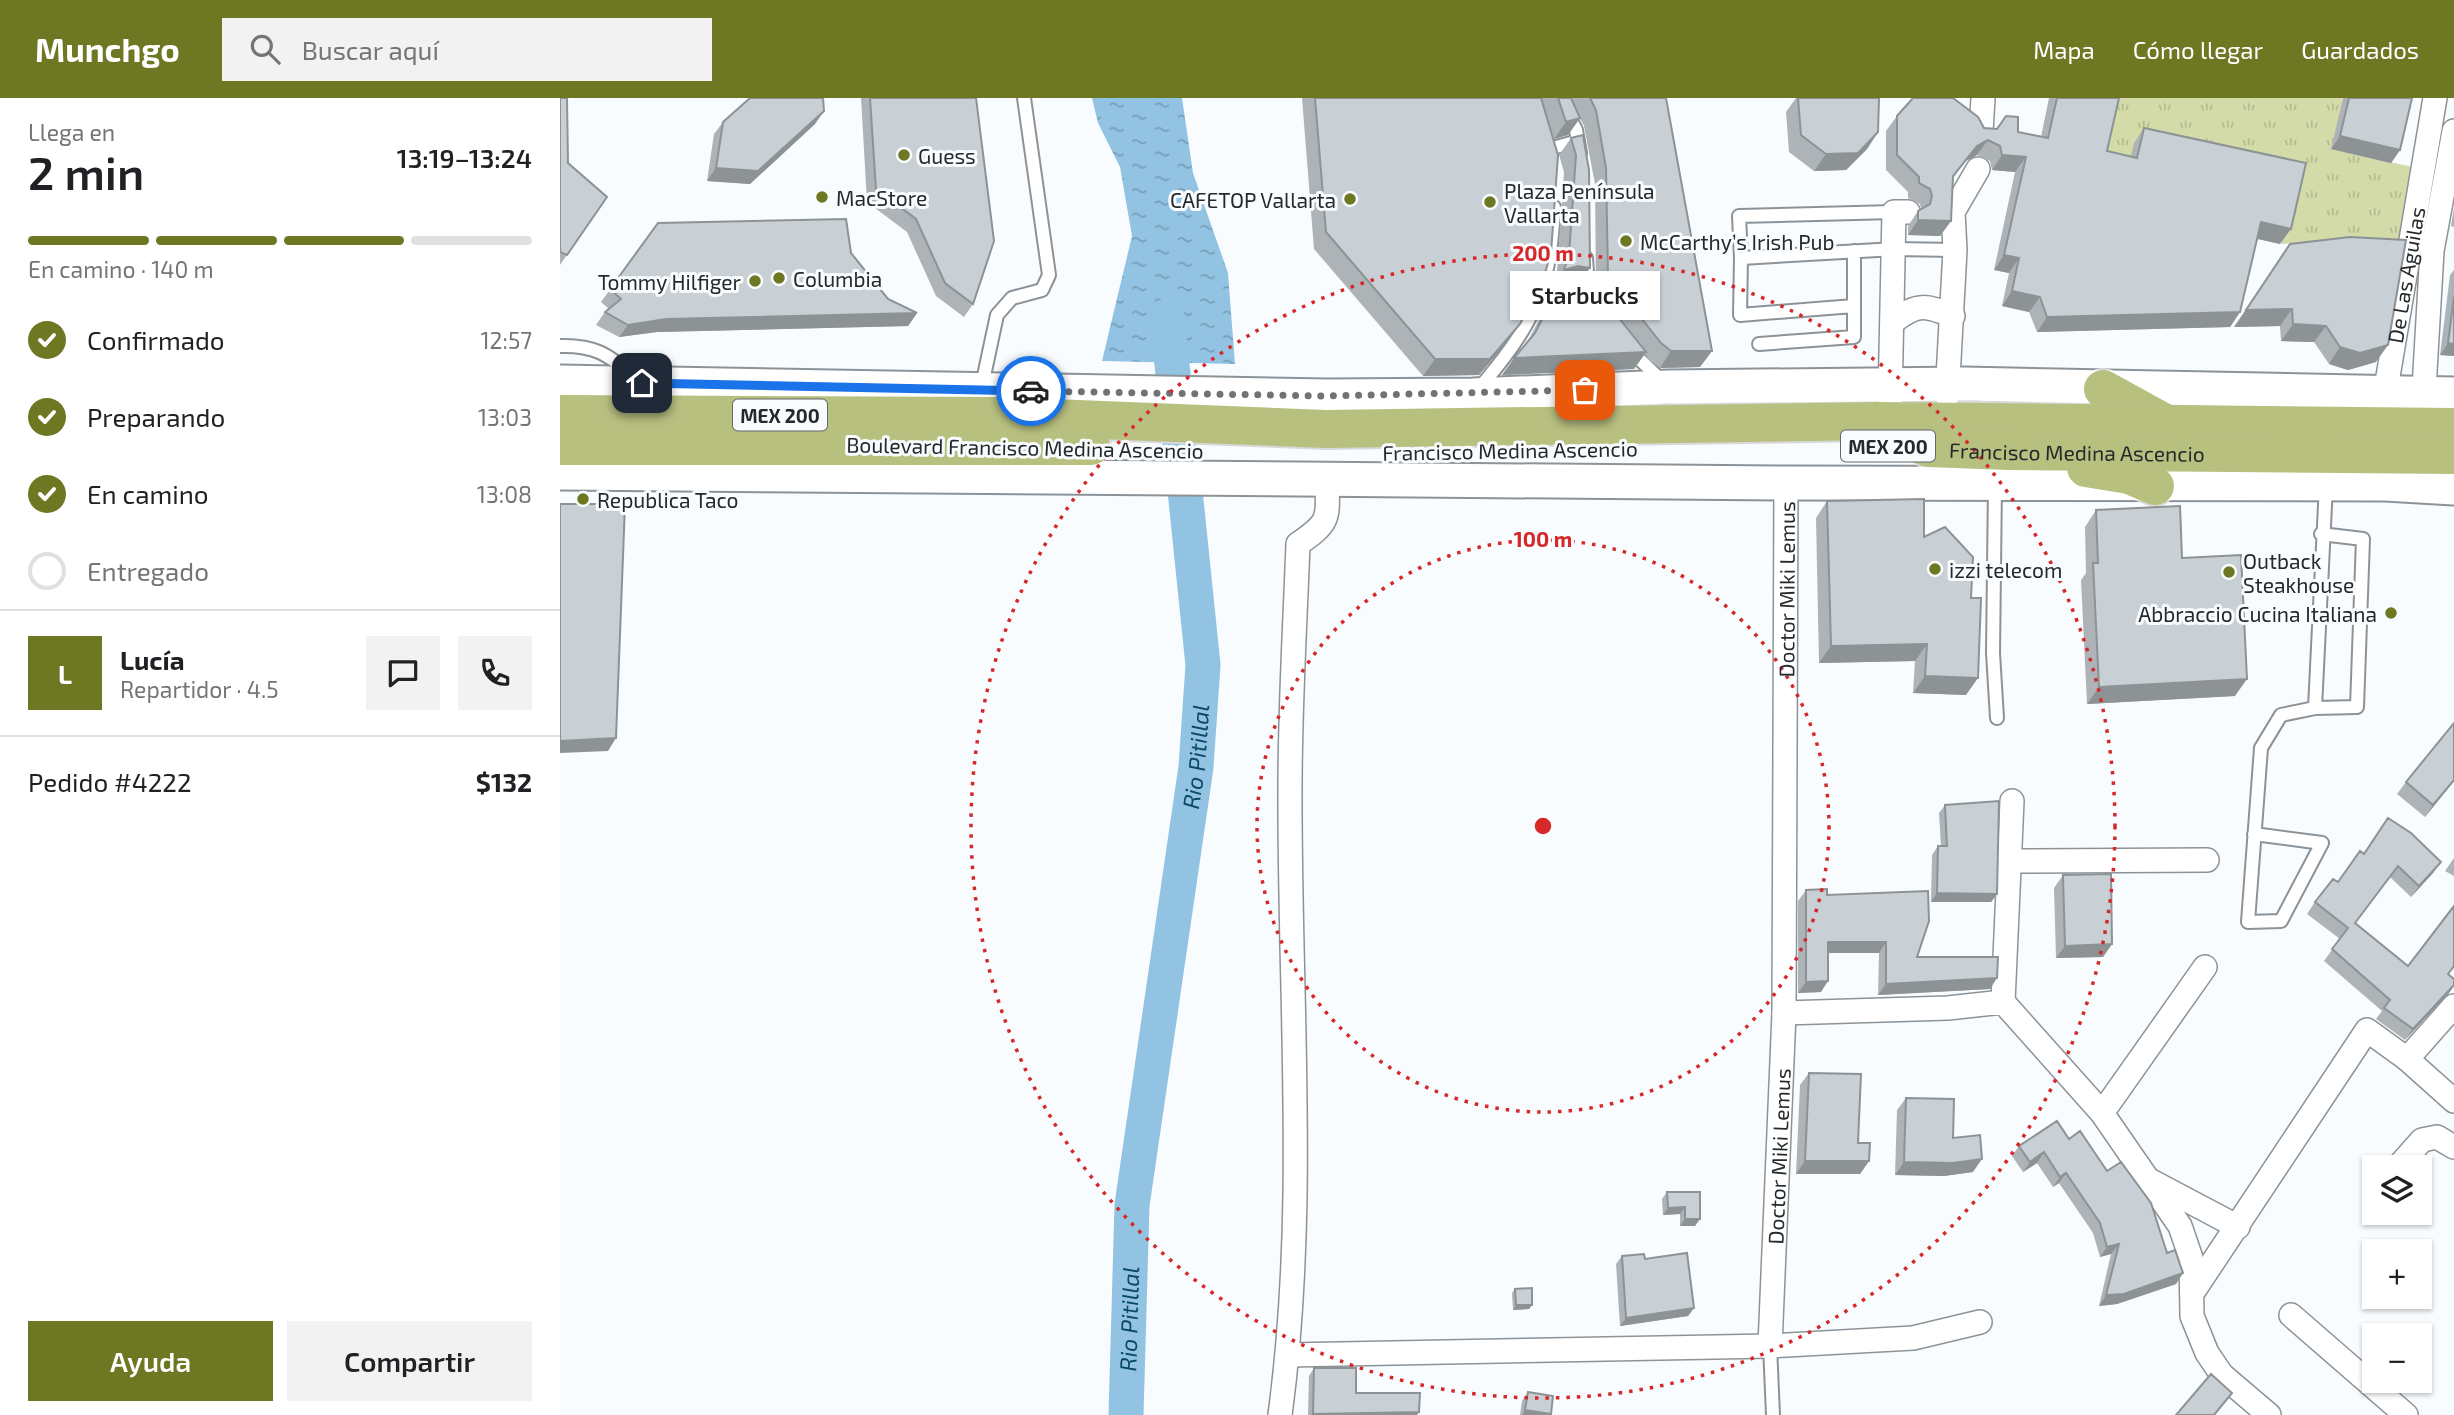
<!DOCTYPE html>
<html lang="es">
<meta charset="utf-8">
<style>
body{margin:0;font-family:"Exo 2",sans-serif;background:#f2f2f2;color:#202124;height:100vh;display:flex;flex-direction:column;font-size:26px;white-space:nowrap}
*{box-sizing:border-box;margin:0}
p{font-size:23px;color:#757577}
.icon{flex:none;width:38px;height:38px;fill:none;stroke:currentColor;stroke-width:2;stroke-linecap:round;stroke-linejoin:round}
.map{position:relative;flex:1;overflow:hidden}
.details{display:flex;flex-direction:column;background:#fff;width:560px}
.details>*{flex:none}
.fabs{position:absolute;left:1802px;top:1057px;display:grid;gap:14px}
.fabs a{display:grid;place-items:center;width:70px;height:70px;border-radius:0px;background:#fff;box-shadow:0 2px 5px #0004;font-size:35px}
.pin{position:absolute;display:grid;place-items:center;width:60px;height:60px;color:#fff;margin:-30px;border-radius:14px;box-shadow:0 4px 10px #0006}
.courier{position:absolute;display:grid;place-items:center;width:70px;height:70px;margin:-35px;border:5px solid #1a73e8;border-radius:50%;background:#fff;color:#222;box-shadow:0 2px 9px #0007}
.bubble{position:absolute;height:49px;border-radius:0px;background:#fff;box-shadow:0 2px 5px #0004;font-size:23px;font-weight:600;line-height:49px;text-align:center}
.overview em{font-style:normal;font-weight:600}
.overview div{display:flex;flex-direction:column-reverse}
.overview{display:flex;align-items:center;justify-content:space-between;height:119px;padding:0 28px}
h1{font-size:46px;font-weight:600;line-height:52px}
.bar{display:grid;grid-template-columns:repeat(4,1fr);gap:10px 7px;align-content:center;height:84px;padding:0 28px}
.bar i{height:9px;border-radius:5px;background:#e0e0e0}
.bar .current{background:#6e7722}
.bar p{grid-column:span 4}
.line{display:flex;align-items:center;gap:18px;padding:0 28px;border-top:2px solid #e0e0e0}
.line div{flex:1}
.round{display:grid;place-items:center;flex:none;width:74px;height:74px;border-radius:0px;background:#f2f2f2}
ol{padding:0 28px;list-style:none}
li{display:flex;align-items:center;gap:21px;height:77px}
li p{margin-inline-start:auto}
li .icon{padding:7px;border-radius:50%;background:#6e7722;color:#fff;stroke-width:4}
li:last-child{color:#757577}
li i{width:38px;height:38px;border:4px solid #e0e0e0;border-radius:50%}
.button{display:flex;gap:14px;margin-top:auto;padding:14px 28px}
.button a{flex:1;height:80px;border-radius:0px;background:#6e7722;color:#fff;font-size:28px;font-weight:600;line-height:80px;text-align:center}
.button a+a{background:#f2f2f2;color:#202124}
header{display:flex;align-items:center;gap:42px;box-sizing:border-box;height:98px;padding:0 35px;background:#6e7722;color:#fff}
header strong{font-size:33px}
nav{display:flex;gap:38px;margin-inline-start:auto;font-size:24px}
.search{width:490px;height:63px;background:#f2f2f2;display:flex;align-items:center;gap:18px;box-sizing:border-box;padding:0 24px;border-radius:0px;color:#757577;font-size:26px}
main{display:flex;flex:1;min-height:0}
.map>svg:first-child{display:block}
.park{fill:url(#park-tufts)}
.water{fill:url(#water-ripples)}
.lines{fill:none;stroke-linecap:round;stroke-linejoin:round}
.river{stroke:#92c3e2;stroke-width:35}
.service-casing{stroke:#8c9398;stroke-width:16}
.minor-casing{stroke:#8c9398;stroke-width:26}
.secondary-casing{stroke:#8c9398;stroke-width:37}
.trunk-casing{stroke:#d8d8d9;stroke-width:42}
.service{stroke:#fff;stroke-width:12}
.minor{stroke:#fff;stroke-width:23}
.secondary{stroke:#fff;stroke-width:33}
.trunk{stroke:#b8c080;stroke-width:38}
.wall{fill:#adb3b7}
.shaded-wall{fill:#8d9295}
.building{fill:#c9d0d5;stroke:#8d9295;stroke-width:2}
.done{stroke:#707375;stroke-width:7;stroke-dasharray:0 12.6}
.route{stroke:#1a73e8;stroke-width:9}
.ring{fill:none;stroke:#d62828;stroke-width:3.5;stroke-dasharray:3.5 7}
.poi-dot{fill:#6e7722;stroke:#f9fcfe;stroke-width:2.5}
.labels{text-anchor:middle;dominant-baseline:central;stroke-width:6;stroke-linejoin:round;paint-order:stroke}
.shield{fill:#f9fcfe;stroke:#65686a;stroke-width:2}
.shield-label{font-size:19px;font-weight:bold;fill:#26292b}
.poi-label{font-size:21px;fill:#26292b;stroke:#f9fcfe;text-anchor:start}
.street-label{font-size:21px;fill:#26292b;stroke:#f9fcfe}
.water-label{font-size:23px;font-style:italic;fill:#0a4967;stroke:#f9fcfe}
.centre{fill:#d62828;stroke:#f9fcfe;stroke-width:3.5}
.ring-label{font-size:21px;text-anchor:middle;font-weight:bold;fill:#d62828;stroke:#f9fcfe;stroke-width:6;stroke-linejoin:round;paint-order:stroke}
</style>
<header>
<strong>Munchgo</strong>
<div class="search"><svg class="icon" aria-label="search" viewBox="0 0 24 24"><circle cx="10" cy="10" r="6"/><path d="M15 15l6 6"/></svg>Buscar aquí</div>
<nav><a>Mapa</a><a>Cómo llegar</a><a>Guardados</a></nav>
</header>
<main>
<section class="details">
<div class="overview"><div><h1>2 min</h1><p>Llega en</p></div><em>13:19–13:24</em></div>
<div class="bar"><i class="current"></i><i class="current"></i><i class="current"></i><i></i><p>En camino · 140 m</p></div>
<ol>
<li><svg class="icon" aria-label="check" viewBox="0 0 24 24"><path d="M5 12l5 5 9-10"/></svg>Confirmado<p>12:57</p></li>
<li><svg class="icon" aria-label="check" viewBox="0 0 24 24"><path d="M5 12l5 5 9-10"/></svg>Preparando<p>13:03</p></li>
<li><svg class="icon" aria-label="check" viewBox="0 0 24 24"><path d="M5 12l5 5 9-10"/></svg>En camino<p>13:08</p></li>
<li><i></i>Entregado</li>
</ol>
<div class="line" style="height:126px"><b class="round" style="background:#6e7722;color:#fff">L</b><div><b>Lucía</b><p>Repartidor · 4.5</p></div><a class="round"><svg class="icon" aria-label="chat" viewBox="0 0 24 24"><path d="M4 5h16v11H9l-5 4z"/></svg></a><a class="round"><svg class="icon" aria-label="phone" viewBox="0 0 24 24"><path d="M5 4h4l2 5-3 2q2 4 5 5l2-3 5 2v4C11 20 4 13 5 4z"/></svg></a></div>
<div class="line" style="height:91px"><div>Pedido #4222</div><b>$132</b></div>
<div class="button"><a>Ayuda</a><a>Compartir</a></div>
</section>
<div class="map">
<svg width="1894" height="1317" viewBox="0 0 1894 1317">
<defs>
<pattern id="park-tufts" width="24" height="20" patternUnits="userSpaceOnUse" patternTransform="scale(1.75)"><rect width="24" height="20" fill="#d3dba9"/><path d="M3 7l-1-3M5 7V3M7 7l1-3M15 17l-1-3M17 17v-4M19 17l1-3" fill="none" stroke="#b5bc92"/></pattern>
<pattern id="water-ripples" width="26" height="14" patternUnits="userSpaceOnUse" patternTransform="scale(1.75)"><rect width="26" height="14" fill="#92c3e2"/><path d="M2 4q2-2 4 0t4 0M15 11q2-2 4 0t4 0" fill="none" stroke="#779eb7"/></pattern>
</defs>
<rect width="100%" height="100%" fill="#f9fcfe"/>
<!-- park -->
<path class="park" d="M1552,0H1783L1772,51L1857,70L1842,154L1778,141L1721,146L1735,81L1569,66L1538,59Z"/>
<!-- water -->
<path class="water" d="M532,0H622L633,75L668,175L675,266L542,263L572,138L560,69L538,25Z"/>
<g class="lines">
<!-- river -->
<path class="river" id="s1" d="M566,1317L572,1107L636,669L643,567L607,218"/>
<defs>
<path id="service" d="M1000,0L1016,32L1020,55
M989,51L1018,43
M1334,114L1179,118L1181,160L1335,151L1395,152
M1026,160L1029,201
M1181,160L1180,217L1294,208
M1199,246L1294,239V153
M0,248C34,247 48,256 73,278
M1071,253L1103,284
M421,292L437,217L452,200L482,192L489,177L464,0
M917,293C972,228 990,196 994,109
M1435,387L1433,555L1437,620
M1761,436L1803,441L1797,609L1755,610L1766,387
M1694,736L1762,745L1721,823L1688,824L1701,650L1721,617L1755,610
M1210,1248L1213,1317"/>
<g id="minor">
<path d="M1421,33L1423,0"/>
<path d="M1334,223C1358,205 1365,207 1393,218"/>
<path d="M1387,298L1395,152L1393,114L1418,71"/>
<path id="s2" d="M1823,308L1875,0"/>
<path d="M1863,308L1872,153L1894,33"/>
<path d="M1329,348L1334,114H1348"/>
<path d="M1451,763L1647,762"/>
<path d="M1443,904L1452,703"/>
<path d="M1224,915L1388,910L1443,904L1542,1015L1620,1128L1631,1160L1632,1218L1647,1255L1662,1277L1709,1317"/>
<path d="M1847,961L1894,1003"/>
<path d="M1542,1015L1645,869"/>
<path d="M1838,1069L1862,1042L1877,1039L1894,1049"/>
<path d="M1591,1083L1678,1129"/>
<path d="M1633,1194L1807,932L1847,961L1894,908"/>
<path d="M1731,1217L1846,1317"/>
<path d="M1210,1248L1353,1240L1420,1224"/>
<path id="s3" d="M728,1257L1210,1248L1224,915L1226,385"/>
<path d="M720,1317C748,1109 729,898 730,689C730,608 735,527 738,446C770,424 768,422 767,382"/>
</g>
<path id="secondary" d="M0,284L767,298L913,297L1108,289L1404,286L1894,296
M0,375L1226,385L1825,386L1894,390"/>
<g id="trunk">
<path d="M1543,291L1603,324"/>
<path d="M0,316L440,318L766,331L1318,323L1894,329"/>
<path d="M0,348H531"/>
<path id="s4" d="M1368,350L1449,353L1894,357"/>
<path d="M1526,370L1569,377L1595,388"/>
</g>
</defs>
<!-- service casing -->
<use href="#service" class="service-casing"/>
<!-- minor casing -->
<use href="#minor" class="minor-casing"/>
<!-- secondary casing -->
<use href="#secondary" class="secondary-casing"/>
<!-- trunk casing -->
<use href="#trunk" class="trunk-casing"/>
<!-- service -->
<use href="#service" class="service"/>
<!-- minor -->
<use href="#minor" class="minor"/>
<!-- secondary -->
<use href="#secondary" class="secondary"/>
<!-- trunk -->
<use href="#trunk" class="trunk"/>
</g>
<!-- wall -->
<path class="wall" d="M0,0L8,65L47,99L0,167Z
M301,0H416L413,206L404,219L376,198L347,134L307,104Z
M742,0H1106L1152,253L1140,269L1100,270L1089,262L1085,256L1074,271L942,277L967,245L984,212L996,195L1015,186L1006,184L992,189L997,174L1004,74L999,57L1011,40L1023,37L1019,186L1036,191L1035,86L1024,28L1020,20L1008,37L994,41L983,9L948,243L919,277L863,278L754,151Z
M1236,0H1319L1318,34L1307,51L1286,72L1254,73L1229,54L1226,14Z
M1489,0H1559L1547,53L1571,58L1574,45L1584,30L1720,146L1697,141L1680,214L1670,229L1477,234L1469,214L1442,208L1449,175L1434,172L1455,74L1432,72L1430,63L1417,57L1406,63L1393,80L1391,123L1380,138L1348,137V128L1358,113L1361,111L1360,106L1348,100V94L1326,72V33L1337,18L1458,34L1481,39Z
M1783,0H1852L1840,52L1831,65L1771,51Z
M163,24L255,26L190,86L147,83L154,36Z
M1894,110V129L1891,128Z
M98,125L291,155L328,201L357,215L348,228L97,234L59,239L36,227L45,214L49,211L41,204Z
M1730,146L1816,264L1788,272L1769,266L1754,244L1721,243L1720,228L1674,229Z
M1894,172V258L1880,257L1890,177Z
M1267,403L1364,439L1411,500L1406,597L1353,595L1355,563L1259,565L1256,420Z
M1536,412L1622,460L1675,598L1527,606L1521,482L1526,475L1525,429Z
M1894,625V683L1865,719L1837,696L1846,684Z
M1385,707L1437,796L1431,804H1371L1372,757L1378,748H1381L1379,715Z
M1828,720L1881,764L1873,775L1851,799L1830,779L1795,825L1848,868L1894,808V869L1888,876L1894,881V888L1889,895L1845,942L1816,921L1822,913L1764,863L1780,841L1747,816L1755,804L1778,784L1804,756Z
M1894,760V778L1885,773Z
M1503,777L1552,846L1543,859L1496,860L1494,790Z
M1246,792L1267,797L1357,859L1430,891L1318,897L1319,855H1268L1261,894L1238,895V803Z
M1249,975L1298,1045L1309,1063L1300,1076H1236L1240,987Z
M1346,1000L1393,1040L1413,1074L1384,1078L1335,1077L1337,1012Z
M1509,1041L1547,1073L1623,1175L1616,1186L1557,1206L1539,1208L1551,1156L1540,1159L1533,1135L1499,1085L1493,1089L1477,1065L1463,1074L1452,1058L1459,1048Z
M1107,1094H1140L1135,1128H1120V1116L1103,1117L1102,1101Z
M1062,1158L1085,1161L1134,1210L1128,1218L1060,1228L1056,1166Z
M955,1191L972,1207L969,1211L953,1212L952,1195Z
M754,1270L796,1295L859,1314L857,1317H748L749,1278Z
M968,1294L991,1316L990,1317H960L962,1303Z"/>
<!-- shaded-wall -->
<path class="shaded-wall" d="M264,13L255,26L190,86L147,83L156,70Z
M1020,20L1008,37L994,41L1006,24Z
M1318,34L1307,51L1286,72L1254,73L1266,56Z
M1780,38L1840,52L1831,65L1771,51Z
M1428,42L1417,57L1406,63L1382,93L1393,78L1417,48Z
M1442,57L1466,59L1455,74L1432,72Z
M1358,122L1391,123L1380,138L1348,137Z
M1701,124L1731,131L1720,146L1690,139Z
M1444,157L1459,160L1449,175L1434,172Z
M1018,168L1030,170L1018,187L1006,184L992,189L1004,172Z
M1452,193L1480,199L1469,214L1442,208Z
M1732,211L1720,228L1674,229L1686,212Z
M1680,214L1670,229L1477,234L1487,219Z
M357,215L348,228L97,234L59,239L68,227L106,221Z
M960,226L948,243L919,277L863,278L875,261Z
M1733,226L1766,228L1754,244L1721,243Z
M1888,245L1894,246V258L1880,257Z
M1828,247L1816,264L1788,272L1769,266L1780,249Z
M1111,253H1152L1140,269L1100,270Z
M1086,254L1074,271L942,277L954,260Z
M1367,546L1355,563L1259,565L1271,548Z
M1365,578L1418,580L1406,597L1353,595Z
M1687,581L1675,598L1527,606L1539,589Z
M56,640L48,653L0,655V643Z
M1894,682V683L1865,719L1873,707Z
M1881,764L1873,775L1851,799L1859,788Z
M1377,795L1437,796L1431,804H1371Z
M1268,844H1326L1319,855H1260Z
M1552,846L1543,859L1496,860L1505,848Z
M1437,880L1430,891L1318,897L1326,886Z
M1268,883L1261,894L1238,895L1246,884Z
M1894,887L1889,895L1845,942L1853,931Z
M1484,1054L1477,1065L1463,1074L1470,1064Z
M1422,1061L1413,1074L1384,1078L1335,1077L1344,1064Z
M1245,1063H1309L1300,1076H1236Z
M1506,1075L1499,1085L1493,1089L1500,1079Z
M1125,1109L1120,1116L1103,1117L1108,1110Z
M1125,1121H1140L1135,1128H1120Z
M1559,1146L1551,1156L1540,1159L1547,1149Z
M1623,1175L1616,1186L1557,1206L1539,1208L1546,1197Z
M956,1207H972L969,1211L953,1212Z
M1134,1210L1128,1218L1060,1228L1066,1220Z
M965,1312L991,1316L990,1317H962Z
M859,1314L857,1317H753V1316Z"/>
<!-- building -->
<path class="building" d="M0,0H7L8,65L47,99L7,157L0,154Z
M190,0H263L264,13L198,73L156,70L163,24Z
M310,0H416L434,143L413,206L385,185L356,121L316,91Z
M755,0H981L998,57L991,155L982,185L960,226L930,261H875L766,134Z
M998,0H1011L1020,20L1006,24Z
M1030,0H1106L1152,253H1111L1101,245L1048,178L1046,70L1036,12Z
M1238,0H1319L1318,34L1298,55L1266,56L1241,37Z
M1353,0H1393L1418,19L1424,30L1437,31L1446,18L1458,19V34L1488,40L1497,0H1559L1547,53L1577,60L1584,30L1746,65L1731,131L1701,124L1680,214L1487,219L1480,199L1452,193L1459,160L1444,157L1466,59L1442,57L1440,48L1428,42L1417,48L1393,78L1391,123L1358,122V113L1370,106L1372,98L1370,91L1359,85V79L1337,57V18Z
M1789,0H1852L1840,52L1780,38Z
M1023,37L1029,72L1030,170L1018,168L1004,172L1009,157L1016,57L1011,40Z
M286,121L291,155L328,201L357,215L106,221L68,227L45,214L61,201L50,191L98,125Z
M1790,139L1846,142L1828,247L1800,255L1780,249L1766,228L1733,226L1732,211L1686,212L1730,146Z
M1018,185L1034,189L1086,254L954,260L975,235L996,195Z
M1894,199V246L1888,245Z
M1364,401V439L1385,429L1413,459L1411,500H1421L1418,580L1365,578L1367,546L1271,548L1267,403Z
M0,406H65L56,640L0,643Z
M1620,408L1622,460L1681,457L1687,581L1539,589L1533,465H1538L1536,412Z
M1894,625V682L1873,707L1846,684Z
M1439,703L1437,796L1377,795L1378,748H1387L1385,707Z
M1828,720L1851,735L1881,764L1859,788L1838,768L1795,825L1848,868L1894,808V868L1888,876L1894,881V887L1853,931L1824,910L1830,902L1772,851L1788,830L1755,804L1773,781L1778,784L1800,753L1804,756Z
M1551,776L1552,846L1505,848L1503,777Z
M1267,791V797L1368,793L1369,823L1357,859H1438L1437,880L1326,886V844H1268V883L1246,884V792Z
M1249,975L1301,976L1298,1045H1310L1309,1063H1245Z
M1346,1000L1394,1001L1393,1040L1420,1037L1422,1061L1393,1065L1344,1064Z
M1497,1023L1509,1041L1520,1033L1547,1073L1561,1064L1591,1105L1607,1155L1615,1152L1623,1175L1564,1196L1546,1197L1559,1146L1547,1149L1540,1125L1506,1075L1500,1079L1484,1054L1470,1064L1459,1048Z
M1107,1094H1140V1121H1125V1109L1108,1110Z
M1127,1155L1134,1210L1066,1220L1062,1158L1084,1156L1085,1161Z
M972,1190V1207H956L955,1191Z
M754,1270H796V1295H860L859,1314L753,1316Z
M1651,1276L1672,1295L1654,1317H1616Z
M968,1294L993,1298L991,1316L965,1312Z"/>
<g class="lines">
<!-- done -->
<path class="done" d="M471,293L767,298L1025,292"/>
<!-- route -->
<path class="route" d="M82,285L471,293"/>
</g>
<!-- distance rings -->
<g class="ring">
<circle cx="983" cy="728" r="286"/>
<circle cx="983" cy="728" r="572"/>
</g>
<!-- markers -->
<g class="poi-dot">
<circle cx="344" cy="57" r="7"/>
<circle cx="262" cy="99" r="7"/>
<circle cx="790" cy="101" r="7"/>
<circle cx="930" cy="104" r="7"/>
<circle cx="1066" cy="143" r="7"/>
<circle cx="219" cy="180" r="7"/>
<circle cx="195" cy="183" r="7"/>
<circle cx="23" cy="401" r="7"/>
<circle cx="1375" cy="471" r="7"/>
<circle cx="1669" cy="474" r="7"/>
<circle cx="1831" cy="515" r="7"/>
</g>
<g class="labels">
<!-- shield labels -->
<g class="shield">
<rect x="173" y="301.5" width="94" height="31" rx="5"/>
<rect x="1281" y="332.5" width="94" height="31" rx="5"/>
</g>
<g class="shield-label">
<text x="220" y="317">MEX 200</text>
<text x="1328" y="348">MEX 200</text>
</g>
<!-- poi labels -->
<g class="poi-label">
<text x="358" y="57">Guess</text>
<text x="944" y="92">Plaza Península<tspan x="944" dy="24">Vallarta</tspan></text>
<text x="276" y="99">MacStore</text>
<text x="776" y="101" text-anchor="end">CAFETOP Vallarta</text>
<text x="1080" y="143">McCarthy’s Irish Pub</text>
<text x="233" y="180">Columbia</text>
<text x="181" y="183" text-anchor="end">Tommy Hilfiger</text>
<text x="37" y="401">Republica Taco</text>
<text x="1683" y="462">Outback<tspan x="1683" dy="24">Steakhouse</tspan></text>
<text x="1389" y="471">izzi telecom</text>
<text x="1817" y="515" text-anchor="end">Abbraccio Cucina Italiana</text>
</g>
<!-- street labels -->
<g class="street-label">
<text stroke="none"><textPath href="#s2" startOffset="133">De Las Aguilas</textPath></text>
<text transform="translate(465 349) rotate(1)">Boulevard Francisco Medina Ascencio</text>
<text transform="translate(950 352) rotate(-1)">Francisco Medina Ascencio</text>
<text stroke="none"><textPath href="#s4" startOffset="149">Francisco Medina Ascencio</textPath></text>
<text stroke="none"><textPath href="#s3" startOffset="1239">Doctor Miki Lemus</textPath></text>
<text stroke="none"><textPath href="#s3" startOffset="672">Doctor Miki Lemus</textPath></text>
</g>
<!-- water labels -->
<g class="water-label">
<text stroke="none"><textPath href="#s1" startOffset="663">Rio Pitillal</textPath></text>
<text stroke="none"><textPath href="#s1" startOffset="96">Rio Pitillal</textPath></text>
</g>
</g>
<circle cx="983" cy="728" r="10" class="centre"/>
<g class="ring-label">
<text x="983" y="163">200 m</text>
<text x="983" y="449">100 m</text>
</g>
</svg>
<div class="fabs">
<a><svg class="icon" aria-label="layers" viewBox="0 0 24 24"><path d="M12 4l9 5-9 5-9-5zM3 14l9 5 9-5"/></svg></a>
<a>+</a>
<a>−</a>
</div>
<div class="pin" style="left:1025px;top:292px;background:#ea580c"><svg class="icon" aria-label="bag" viewBox="0 0 24 24"><path d="M5 8h14l-1 12H6zM9 8a3 3 0 0 1 6 0"/></svg></div>
<div class="pin" style="left:82px;top:285px;background:#1f2937"><svg class="icon" aria-label="home" viewBox="0 0 24 24"><path d="M3 11l9-7 9 7M6 9v11h12V9"/></svg></div>
<div class="courier" style="left:471px;top:293px"><svg class="icon" aria-label="car" viewBox="0 0 24 24"><path d="M5 17H2v-5l4-1 3-4h7l3 4 3 1v5h-3M9 17h6M6 11h13"/><circle cx="7" cy="17" r="2"/><circle cx="17" cy="17" r="2"/></svg></div>
<div class="bubble" style="left:950px;top:173px;width:150px">Starbucks</div>
</div>
</main>
